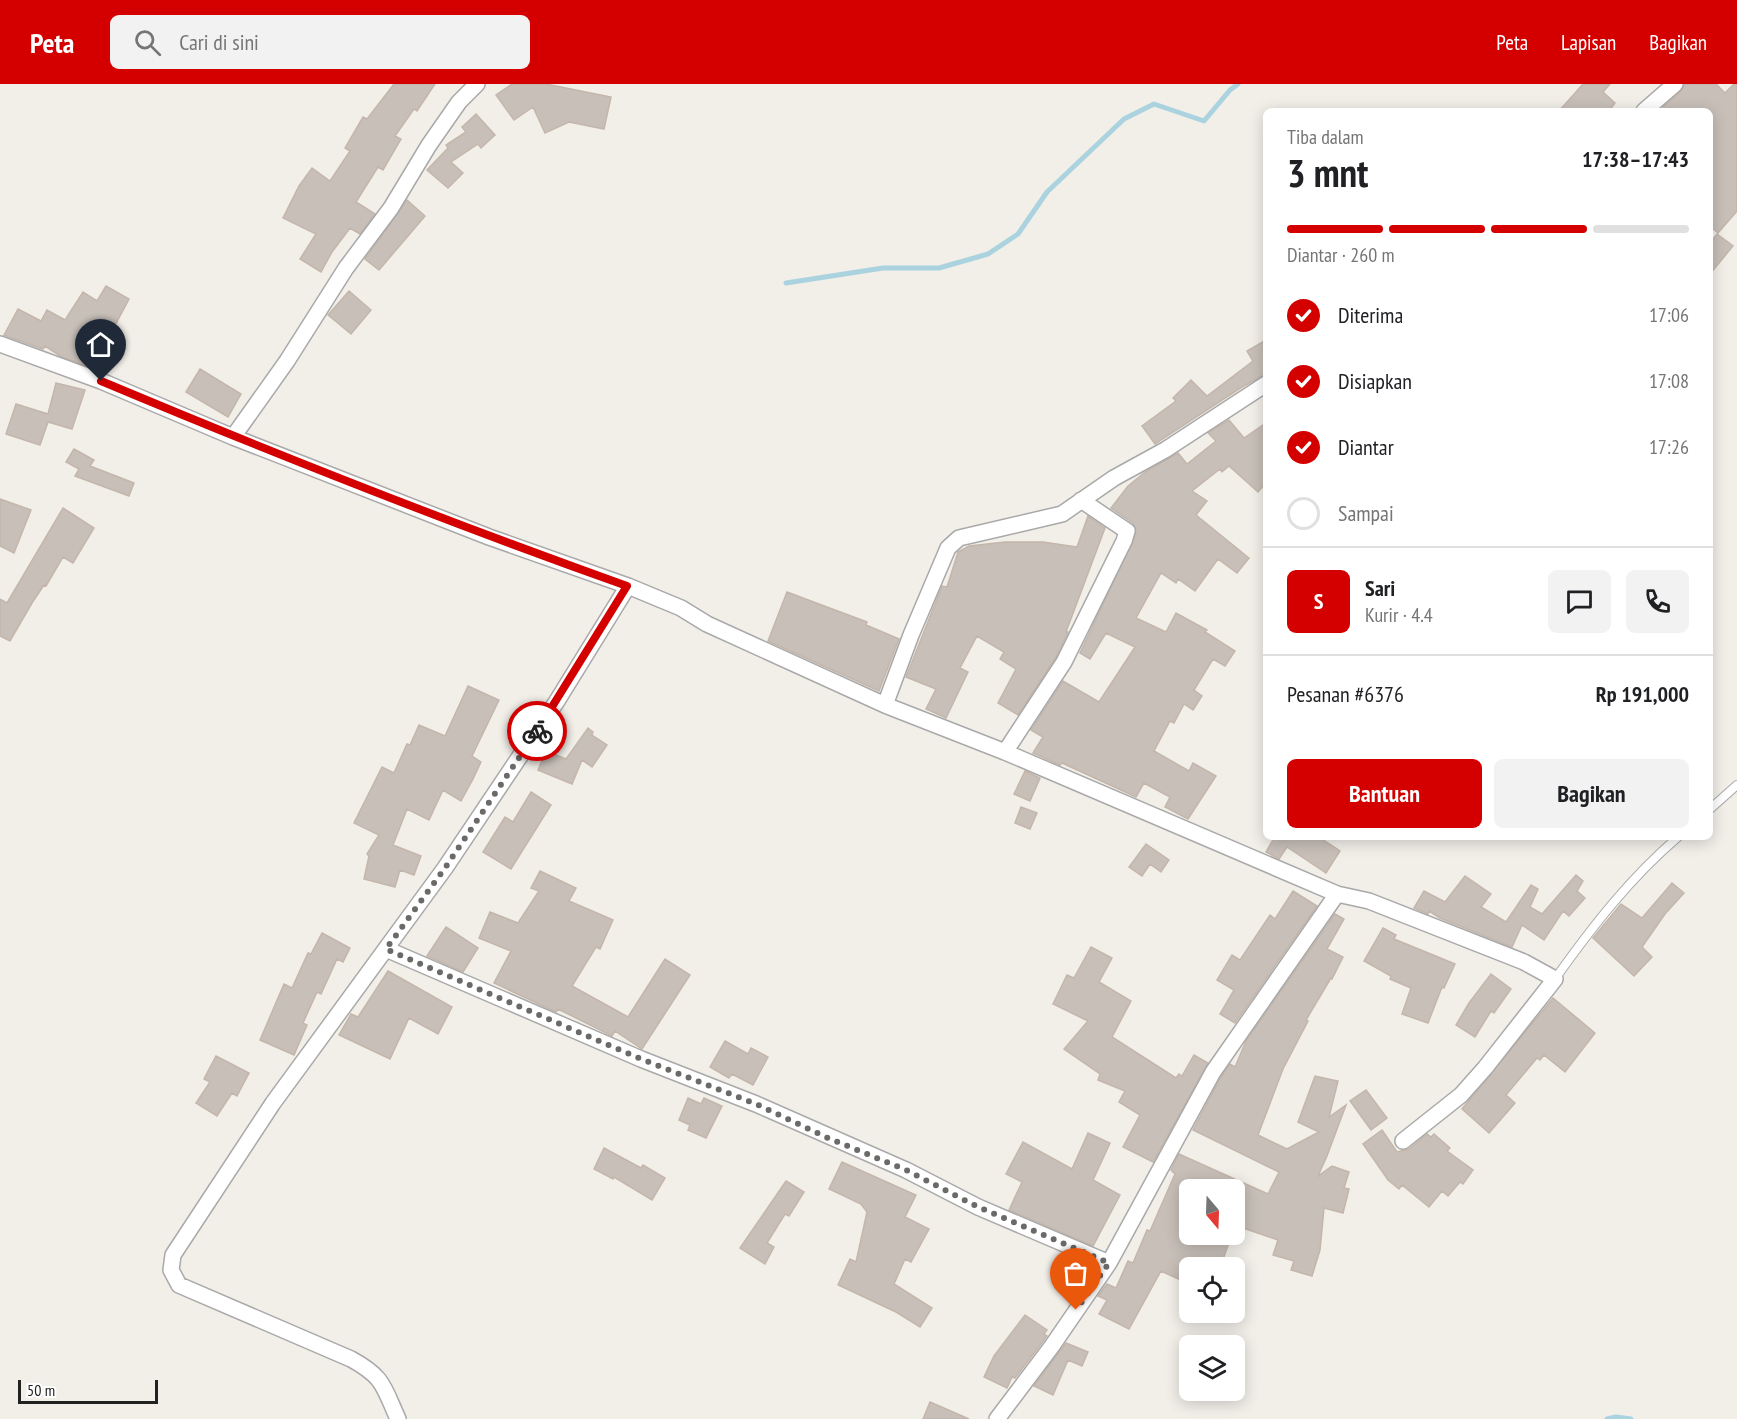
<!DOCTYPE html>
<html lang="id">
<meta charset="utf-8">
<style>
body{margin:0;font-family:"PT Sans Narrow",sans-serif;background:#f2f2f2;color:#202124;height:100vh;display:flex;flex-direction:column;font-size:22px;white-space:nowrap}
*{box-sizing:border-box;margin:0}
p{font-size:20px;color:#757577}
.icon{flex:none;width:33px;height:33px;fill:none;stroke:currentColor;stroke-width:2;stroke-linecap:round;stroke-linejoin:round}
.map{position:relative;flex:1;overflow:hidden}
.panel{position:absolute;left:1263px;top:24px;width:450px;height:732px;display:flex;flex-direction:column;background:#fff;border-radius:9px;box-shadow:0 3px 15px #0003}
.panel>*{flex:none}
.needle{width:39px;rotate:161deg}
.tools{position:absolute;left:1179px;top:1095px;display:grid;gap:12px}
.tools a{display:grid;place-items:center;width:66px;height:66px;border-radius:9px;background:#fff;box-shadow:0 3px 15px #0003;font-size:30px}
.scale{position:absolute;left:18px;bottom:15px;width:140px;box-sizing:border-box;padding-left:6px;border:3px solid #222;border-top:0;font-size:16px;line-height:21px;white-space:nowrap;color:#222;-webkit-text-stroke:4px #fff;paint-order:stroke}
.pin{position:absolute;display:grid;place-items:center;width:51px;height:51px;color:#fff;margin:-62px -26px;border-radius:50% 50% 50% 0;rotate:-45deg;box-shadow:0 0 6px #0007}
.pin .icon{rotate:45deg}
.courier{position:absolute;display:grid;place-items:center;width:60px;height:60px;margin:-30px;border:4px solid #d40000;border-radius:50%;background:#fff;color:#222;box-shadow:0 2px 8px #0007}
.overview em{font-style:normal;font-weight:700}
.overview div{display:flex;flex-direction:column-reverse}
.overview{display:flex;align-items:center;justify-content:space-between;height:102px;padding:0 24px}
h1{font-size:39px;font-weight:700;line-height:45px}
.bar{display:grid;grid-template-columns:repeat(4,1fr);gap:9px 6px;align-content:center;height:72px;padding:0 24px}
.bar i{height:8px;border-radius:4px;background:#e0e0e0}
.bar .selected{background:#d40000}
.bar p{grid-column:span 4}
.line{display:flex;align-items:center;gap:15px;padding:0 24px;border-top:2px solid #e0e0e0}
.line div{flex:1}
.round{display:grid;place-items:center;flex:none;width:63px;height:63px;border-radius:9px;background:#f2f2f2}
ol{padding:0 24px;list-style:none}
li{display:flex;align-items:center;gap:18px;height:66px}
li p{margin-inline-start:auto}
li .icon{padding:6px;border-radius:50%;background:#d40000;color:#fff;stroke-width:4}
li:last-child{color:#757577}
li i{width:33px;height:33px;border:3px solid #e0e0e0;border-radius:50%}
.cta{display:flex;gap:12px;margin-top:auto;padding:12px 24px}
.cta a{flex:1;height:69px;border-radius:9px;background:#d40000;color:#fff;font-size:24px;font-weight:700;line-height:69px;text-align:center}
.cta a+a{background:#f2f2f2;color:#202124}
header{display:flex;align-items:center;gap:36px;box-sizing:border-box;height:84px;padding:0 30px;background:#d40000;color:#fff}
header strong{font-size:28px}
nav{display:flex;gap:33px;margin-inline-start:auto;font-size:21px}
.search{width:420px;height:54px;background:#f2f2f2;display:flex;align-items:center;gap:15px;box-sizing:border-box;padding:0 21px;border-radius:9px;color:#757577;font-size:22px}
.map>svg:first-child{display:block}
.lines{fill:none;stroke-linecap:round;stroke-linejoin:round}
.stream{stroke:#aad3df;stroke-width:5}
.building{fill:#c7bfb8;stroke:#c4b6ab;stroke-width:1.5}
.lane-casing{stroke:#a9a9a9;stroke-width:10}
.street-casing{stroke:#a9a9a9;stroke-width:18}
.lane{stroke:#fff;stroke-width:8}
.street{stroke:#fff;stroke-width:15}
.done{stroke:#6b6a68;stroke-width:6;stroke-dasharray:0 10.8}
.route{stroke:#d40000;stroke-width:8}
</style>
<header>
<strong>Peta</strong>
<div class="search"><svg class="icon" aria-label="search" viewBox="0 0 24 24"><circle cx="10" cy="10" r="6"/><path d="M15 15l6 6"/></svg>Cari di sini</div>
<nav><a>Peta</a><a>Lapisan</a><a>Bagikan</a></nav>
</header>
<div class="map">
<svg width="1737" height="1335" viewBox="0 0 1737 1335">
<rect width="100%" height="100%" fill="#f2efe9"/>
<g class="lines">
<!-- stream -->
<path class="stream" d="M786,199L883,184H939L988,170L1018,150L1047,108L1124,35L1154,20L1204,37L1230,6L1238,0
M1607,1335L1616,1333L1631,1335"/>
</g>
<!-- building -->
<path class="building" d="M394,0H435L417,27L414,25L395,52L401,55L383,86L378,83L356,118L375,130L360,150L350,144L332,168L321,188L300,175L316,150L283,134L299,102L312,84L330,97L350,67L345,64L363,33L367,35Z
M512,0H546L611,13L604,45L569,38L545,49L533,23L514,36L496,11Z
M1583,0H1610L1603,8L1615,19L1609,27H1559Z
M1685,0H1716L1725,9L1734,0H1737V127L1718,149L1710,142V27H1668L1663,23L1681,7Z
M476,30L495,51L481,64L478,60L451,78L463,89L448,104L427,86L448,64L446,61L466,48L462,43Z
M407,116L425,132L379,186L365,175Z
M1717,150L1733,162L1710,190V159Z
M106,202L129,215L111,249L114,251L93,284L62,273L45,262L43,265L4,251L18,225L41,237L47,226L65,236L83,208L97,217Z
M349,207L371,226L351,250L328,231Z
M1266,256V290L1242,303L1155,360L1142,342L1176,317L1173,314L1191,296L1207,312L1253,277L1247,267Z
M200,285L241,310L228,333L186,308Z
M56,299L85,306L72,345L48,338L40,361L6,350L16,320L48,330Z
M1229,336L1244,354L1266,339V399L1258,408L1229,382L1222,388L1220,385L1192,407L1207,417L1196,431L1249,474L1237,489L1218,475L1195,507L1178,495L1176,499L1161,489L1136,534L1166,548L1176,529L1207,546L1205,548L1235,567L1225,582L1213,575L1194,606L1202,612L1193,626L1184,620L1174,639L1170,637L1154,667L1189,687L1193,679L1216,692L1188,735L1165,723L1170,713L1144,699L1136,713L1062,679L1060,681L1033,669L1043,653L1031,646L1063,597L1099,618L1135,563L1106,549L1090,575L1080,569L1136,450L1133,439L1111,424L1128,402L1145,388L1178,369L1187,380L1216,357L1208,349Z
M74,365L94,376L90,382L134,399L129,412L75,392L79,385L66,378Z
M0,415L31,426L14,469L0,462Z
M63,424L94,444L73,479L63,473L46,502L44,501L32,519L10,557L0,552V515L7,519Z
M1088,432L1105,444L1066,548H1068L1056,573L1018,631L998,619L1016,585L1000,575L1004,568L977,552L960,584L968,588L946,634L926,625L936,605L906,593L942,502L947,503L958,468L969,462L1005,458H1043L1077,463Z
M787,508L867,538L866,541L899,555L879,607L768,557Z
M468,602L499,616L472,672L481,678L473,695L461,717L443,706L429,736L407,725L393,761L421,772L414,791L400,786L395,803L364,795L369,772L367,770L379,751L354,739L382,683L394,689L407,660L410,661L419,641L445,652Z
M588,644L593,648L592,651L607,661L592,683L582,676L572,700L538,686L546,667L566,675Z
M1025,687L1040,694L1030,717L1014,710Z
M531,708L551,721L511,785L483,768L505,733L513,738Z
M1021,723L1037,729L1030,745L1015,739Z
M1272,753H1319L1340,767L1326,789L1287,763L1279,775L1266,768L1274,754Z
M1146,760L1169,776L1161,788L1150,780L1142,792L1129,783Z
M540,787L576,804L569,817L613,836L600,865L596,863L572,902L628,933L665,875L690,891L642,965L615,947L612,952L558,925L556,928L494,899L511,867L479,854L490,828L518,839L539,807L531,804Z
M1576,791L1583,797L1577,807L1585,814L1569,832L1563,827L1544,856L1522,841L1512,863L1440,834L1429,827L1428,830L1414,824L1424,807L1445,818L1465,792L1491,810L1481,823L1506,838L1531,801L1538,805L1530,823L1542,830Z
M1672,799L1684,809L1665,830L1642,863L1652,873L1634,892L1593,854L1621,820L1642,834Z
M1293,807L1317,822L1235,939L1220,930L1234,906L1217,896L1232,871L1240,876L1270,831L1275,835Z
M1335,830L1344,835L1327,865L1343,873L1332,895L1331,894L1306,936L1308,937L1283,985L1258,1051L1287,1065L1319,1048L1298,1038L1315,992L1338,997L1329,1033L1346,1021L1327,1072L1318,1092L1332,1082L1349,1088L1344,1104L1349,1105L1343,1129L1324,1124L1320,1166L1312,1192L1291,1186L1294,1177L1273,1171L1278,1156L1234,1141V1106H1190V1135L1181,1150H1232L1220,1184H1190L1187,1199L1161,1187L1129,1245L1099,1230L1107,1216L1098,1212L1107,1200L1116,1204L1128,1177L1133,1179L1147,1146L1150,1147L1175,1090L1171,1086L1179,1070L1268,1110L1279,1088L1193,1046L1221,993L1230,980L1235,983L1246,957Z
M446,843L478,864L463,888L427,872Z
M1383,844L1396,851L1394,855L1455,880L1444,904L1442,903L1428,939L1402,930L1411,904L1390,895L1391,892L1364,877Z
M322,849L350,864L343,878L337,875L321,910L317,908L303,939L307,941L294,971L260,956L284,900L292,904L308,869L311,870Z
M1091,863L1112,874L1099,898L1131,917L1112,953L1176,994L1179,990L1182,992L1194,971L1208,979L1153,1078L1123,1063L1140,1031L1119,1018L1125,1007L1098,996L1100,990L1064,965L1088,937L1053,920L1067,891L1074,894Z
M388,887L452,923L438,950L409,934L390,975L339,951L351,930L358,933Z
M1491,890L1511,905L1494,929L1491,927L1475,953L1456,941L1469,919Z
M1553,914L1595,949L1565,988L1544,971L1540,976L1537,974L1506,1011L1515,1019L1489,1049L1462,1025Z
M725,957L748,970L751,964L768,973L753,1001L732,990L729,994L710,983Z
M216,972L249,989L237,1012L232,1009L217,1032L196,1019L210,998L204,995Z
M1366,1006L1387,1034L1371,1046L1350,1017Z
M688,1014L701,1020L704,1014L722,1022L706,1054L688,1046L690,1041L679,1036Z
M1382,1046L1397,1068L1409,1065L1427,1050L1431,1053L1434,1050L1450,1064L1447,1067L1473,1086L1463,1100L1460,1098L1448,1112L1442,1107L1429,1123L1402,1101L1399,1105L1388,1096L1363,1060Z
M1088,1049L1110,1059L1093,1096L1120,1111L1093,1162L1009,1126L1022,1098L1006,1090L1023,1058L1072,1085Z
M604,1064L641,1084L643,1081L665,1094L652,1116L614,1093L613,1095L594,1085Z
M842,1078L916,1111L905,1133L929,1145L911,1178L905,1175L894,1200L932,1224L920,1243L896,1228L838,1201L850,1175L856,1178L867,1128L861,1120L829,1105Z
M786,1097L804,1108L789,1132L785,1130L767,1159L774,1163L765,1180L740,1164Z
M1025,1231L1047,1246L1044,1250L1047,1252L1015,1294L1012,1293L1007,1304L984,1293L994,1272Z
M1066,1259L1088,1268L1082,1282L1068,1276L1053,1311L1034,1302Z
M930,1318L969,1335H923Z"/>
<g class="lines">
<defs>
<path id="lane" d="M1710,725L1737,701
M1555,895C1592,843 1630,794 1678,753"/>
<path id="street" d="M1644,27L1675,0
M0,260L101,297L233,353L489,453L628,502L681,524L707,540L885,621L1005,668L1337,810L1369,817L1524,878L1555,895L1485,984L1461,1011L1403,1057
M233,353L287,277L346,184L391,124L429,61L459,18L477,0
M885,621L911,551L948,464L959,454L1062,430L1114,394L1165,366L1266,300
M1005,668L1064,578L1124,457L1127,447L1081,416
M386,865L641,975L756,1020L906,1086L978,1123L1109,1179
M398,1335C383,1302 384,1293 351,1275L179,1201L171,1186L173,1171L273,1019L445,784L557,617L628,502
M997,1335L1052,1262L1109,1179L1213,988L1337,810"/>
</defs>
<!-- lane casing -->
<use href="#lane" class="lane-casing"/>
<!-- street casing -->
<use href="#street" class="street-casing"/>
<!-- lane -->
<use href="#lane" class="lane"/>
<!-- street -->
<use href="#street" class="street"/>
</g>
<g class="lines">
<!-- done -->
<path class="done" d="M537,647L445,784L386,865L641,975L756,1020L828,1054L906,1086L978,1123L1109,1179L1076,1226"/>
<!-- route -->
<path class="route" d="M101,297C275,370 450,439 627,502L537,647"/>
</g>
</svg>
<div class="tools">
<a><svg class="needle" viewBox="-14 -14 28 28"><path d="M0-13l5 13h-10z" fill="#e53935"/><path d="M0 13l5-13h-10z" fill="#757577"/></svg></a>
<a><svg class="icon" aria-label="locate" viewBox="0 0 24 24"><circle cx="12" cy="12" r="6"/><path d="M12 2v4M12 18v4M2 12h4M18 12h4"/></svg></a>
<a><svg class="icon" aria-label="layers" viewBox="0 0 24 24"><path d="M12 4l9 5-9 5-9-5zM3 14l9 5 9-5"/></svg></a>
</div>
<div class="scale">50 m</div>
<div class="pin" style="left:1076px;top:1226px;background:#ea580c"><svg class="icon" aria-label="bag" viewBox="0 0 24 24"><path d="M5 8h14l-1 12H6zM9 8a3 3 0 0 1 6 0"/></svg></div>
<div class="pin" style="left:101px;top:297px;background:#1f2937"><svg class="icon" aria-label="home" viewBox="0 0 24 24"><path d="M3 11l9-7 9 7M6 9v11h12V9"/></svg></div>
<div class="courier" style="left:537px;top:647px"><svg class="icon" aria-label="bike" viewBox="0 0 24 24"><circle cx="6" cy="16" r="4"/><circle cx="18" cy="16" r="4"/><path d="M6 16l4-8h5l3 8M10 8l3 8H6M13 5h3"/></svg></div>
<section class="panel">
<div class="overview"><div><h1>3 mnt</h1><p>Tiba dalam</p></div><em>17:38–17:43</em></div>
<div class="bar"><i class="selected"></i><i class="selected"></i><i class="selected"></i><i></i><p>Diantar · 260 m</p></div>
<ol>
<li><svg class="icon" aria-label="check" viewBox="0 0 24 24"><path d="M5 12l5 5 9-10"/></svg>Diterima<p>17:06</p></li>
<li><svg class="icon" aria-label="check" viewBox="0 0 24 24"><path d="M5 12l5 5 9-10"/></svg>Disiapkan<p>17:08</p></li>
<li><svg class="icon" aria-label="check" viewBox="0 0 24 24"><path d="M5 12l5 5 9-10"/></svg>Diantar<p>17:26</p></li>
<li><i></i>Sampai</li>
</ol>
<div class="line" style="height:108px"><b class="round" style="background:#d40000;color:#fff">S</b><div><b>Sari</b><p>Kurir · 4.4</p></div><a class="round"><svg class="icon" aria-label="chat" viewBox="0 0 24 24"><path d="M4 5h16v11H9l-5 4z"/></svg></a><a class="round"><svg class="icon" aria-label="phone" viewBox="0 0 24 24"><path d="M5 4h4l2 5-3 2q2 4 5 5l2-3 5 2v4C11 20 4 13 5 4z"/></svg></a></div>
<div class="line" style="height:78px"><div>Pesanan #6376</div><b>Rp 191,000</b></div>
<div class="cta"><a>Bantuan</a><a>Bagikan</a></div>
</section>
</div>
